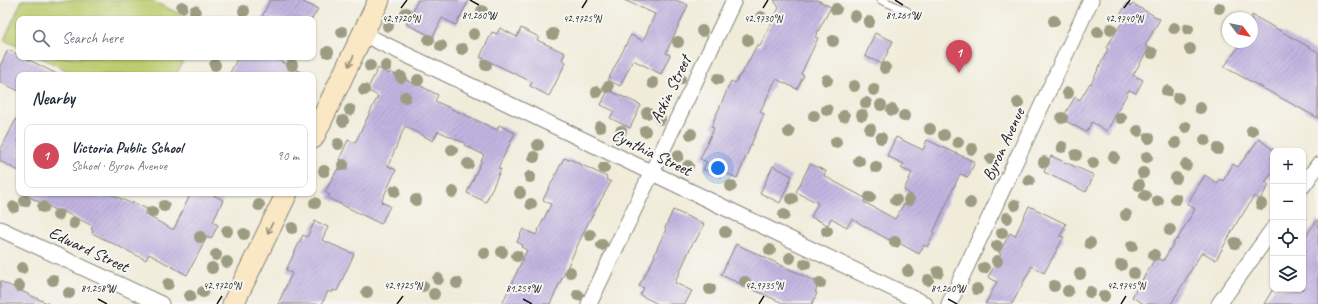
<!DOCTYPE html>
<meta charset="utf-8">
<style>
body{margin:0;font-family:Caveat,sans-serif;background:#f2f2f3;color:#1f2937}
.controls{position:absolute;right:12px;bottom:12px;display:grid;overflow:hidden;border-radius:8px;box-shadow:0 1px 3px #0004}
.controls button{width:36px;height:36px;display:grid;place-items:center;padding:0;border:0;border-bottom:1px solid #e0e1e3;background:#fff;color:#1f2937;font:20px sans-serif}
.compass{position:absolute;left:1222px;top:12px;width:36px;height:36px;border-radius:50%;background:#fff;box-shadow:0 1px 3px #0004;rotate:122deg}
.you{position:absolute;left:718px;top:168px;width:14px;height:14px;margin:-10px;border:3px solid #fff;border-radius:50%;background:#1a73e8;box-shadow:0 0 0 6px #1a73e833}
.badge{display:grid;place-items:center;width:26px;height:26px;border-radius:50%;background:#d1495b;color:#fff;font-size:13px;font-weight:700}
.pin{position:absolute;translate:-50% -33px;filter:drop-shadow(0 1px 2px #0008)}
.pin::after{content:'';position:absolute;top:21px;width:14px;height:12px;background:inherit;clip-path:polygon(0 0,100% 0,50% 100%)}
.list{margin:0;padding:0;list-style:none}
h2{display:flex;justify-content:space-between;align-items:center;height:52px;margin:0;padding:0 16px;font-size:17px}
h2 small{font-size:13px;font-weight:400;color:#747a83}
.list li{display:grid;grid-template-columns:26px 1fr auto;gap:12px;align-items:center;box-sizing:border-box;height:64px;margin:0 8px 8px;padding:0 8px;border:1px solid #e0e1e3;border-radius:8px}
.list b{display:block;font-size:15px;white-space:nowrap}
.list p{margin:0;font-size:13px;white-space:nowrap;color:#747a83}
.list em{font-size:13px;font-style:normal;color:#747a83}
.icon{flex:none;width:22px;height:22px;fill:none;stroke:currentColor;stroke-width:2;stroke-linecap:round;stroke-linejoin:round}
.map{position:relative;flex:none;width:1318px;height:304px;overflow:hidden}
.search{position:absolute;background:#fff;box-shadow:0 1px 3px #0004;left:16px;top:16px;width:300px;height:44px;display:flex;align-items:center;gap:10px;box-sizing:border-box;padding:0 14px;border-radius:8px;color:#747a83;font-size:15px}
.panel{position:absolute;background:#fff;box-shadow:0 1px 3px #0004;left:16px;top:72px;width:300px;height:124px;border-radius:8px}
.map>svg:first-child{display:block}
</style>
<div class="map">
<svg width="1318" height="304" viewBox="0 0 1318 304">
<defs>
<pattern id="building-hatch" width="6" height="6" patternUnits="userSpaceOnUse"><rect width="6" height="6" fill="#c1b4e0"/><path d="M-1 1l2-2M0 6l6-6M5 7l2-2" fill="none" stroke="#a59ac0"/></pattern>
</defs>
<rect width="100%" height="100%" fill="#f6f6f2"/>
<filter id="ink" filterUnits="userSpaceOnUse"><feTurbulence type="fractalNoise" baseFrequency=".025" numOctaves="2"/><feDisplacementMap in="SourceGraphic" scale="8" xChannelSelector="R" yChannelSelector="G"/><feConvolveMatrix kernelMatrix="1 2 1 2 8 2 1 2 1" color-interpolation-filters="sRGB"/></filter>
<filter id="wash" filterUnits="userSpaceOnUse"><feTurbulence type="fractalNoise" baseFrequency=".012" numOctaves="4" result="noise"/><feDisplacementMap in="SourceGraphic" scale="16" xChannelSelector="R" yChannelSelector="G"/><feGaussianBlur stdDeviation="0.9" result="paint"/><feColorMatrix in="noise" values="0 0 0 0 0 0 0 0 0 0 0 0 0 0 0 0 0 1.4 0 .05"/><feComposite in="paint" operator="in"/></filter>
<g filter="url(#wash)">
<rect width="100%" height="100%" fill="#f1ecda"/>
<!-- grass -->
<path fill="#bccc6e" stroke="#6c7445" d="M22,0h128l41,19h-172v28l-15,-7z
M39,57h146l-9,18h-99z"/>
<g id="blocks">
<!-- building -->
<path fill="url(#building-hatch)" d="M270,0h29l19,9 -6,10h-51z
M418,0h51l-13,25 -14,-7 -9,19 -27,-13z
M624,0h52l12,5 -22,48 4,2 -9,19 -28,-14 -13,26 -12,-6 23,-45 12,6 12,-27z
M774,0h43l14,7 -16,30 3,1 -17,36 3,1 -7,14 -21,-10 -16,33 4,2 -27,64 -14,-6 -2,5 -18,-8 4,-7 -7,-3 14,-31 -3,-1 20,-46 4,2 10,-15 12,-23 3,1 19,-38z
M1127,3l4,3 2,-2 27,15 -15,27 4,2 -16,27 10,5 -7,13 -7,-3 -22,41 -15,-9 -6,10 -24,-13 13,-22 5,3 10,-17 1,1 17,-35 -2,-1 17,-27 -5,-2z
M1252,15l66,37v66l-94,-51 18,-25h10z
M500,28l17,9 4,-9 18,9 -2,3 28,13 -3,7 4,2 -17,34 -19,-10 2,-4 -52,-25 12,-25 5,2z
M875,33l18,8 -11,23 -17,-8z
M8,50l11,5v2h4l36,18h-40v16l-19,-9v-16z
M238,57h34l35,18h-78z
M378,68l11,6 1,-2 28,14 1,-1 19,10 -3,6 41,19 21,10 2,-5 16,8 -17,35 3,1 -15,33 -19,-9 17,-38 -20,-10 1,-2 -27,-12 -5,10 -28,-15 -17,40 8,4 -15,32 9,4 -9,18 -53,-26 2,-3 -5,-3 17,-31 -3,-1 9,-20 7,3 23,-47 -11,-6z
M608,90l33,15 -11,23 -20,-10 4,-7 -13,-6z
M19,113v58l-19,-10v-10z
M896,137l27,13 4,-10 48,22 -7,15 -8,-3 -27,59h1l-7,14 -3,-2 -5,9 -29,-16 -1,2 -37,-21 -5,8 -16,-9 -3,7 -17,-8 7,-14 -22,-11 14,-28 16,7 -2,5 41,22 -1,4 31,17 15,-25 -6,-4 8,-17 -11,-5 3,-4 -17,-8z
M1259,139l14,11v22l-8,10 4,3 -9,14 -6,-3 -13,21h-1l-24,43 -14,-8 -31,52h-27l-12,-7 24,-40 7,4 13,-22 1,1 18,-31 -8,-5 18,-29 12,8 3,-4 3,2 10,-17 5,3z
M1051,156l43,19 -8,17 -42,-20z
M564,158l6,2v-1l37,18 -1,2 5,3 -23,41 -38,81h-48l25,-54 -6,-3 2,-2 -6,-3 6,-13 13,6 15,-31 -8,-4z
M773,166l19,10 -12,27 -20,-10z
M22,193h87l23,11 1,-2 14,7 -3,5 28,15h2l17,-36h18l14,7 -10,22 5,3 -7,14 -4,-2 -20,38 -38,-21 -3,6 -54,-27 1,-3 -2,-1 2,-3 -33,-16 -1,2z
M1029,206l37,18 -6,12 4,1 -20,36 -12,-7 -20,38h-27l12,-22 -9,-5 13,-23 -2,-1 11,-20 5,3z
M673,210l31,14 -9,18h-2l-18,41 17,8 -7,13h-27l-18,-9 4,-7 -5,-2 16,-30 -1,-1 12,-26 -1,-1z
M1318,219v85h-54l9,-15h30v-49z
M315,221l13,6 -6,13 32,14 -17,37 -4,-1 -1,3 -4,-2 -6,13h-44l14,-31 -6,-3 17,-35 4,2z
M736,244l83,39 -4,9 2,1 -5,11h-27l-64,-29z
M0,281l49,23h-49z"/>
</g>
</g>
<g filter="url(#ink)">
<use href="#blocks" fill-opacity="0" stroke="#86847b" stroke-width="1"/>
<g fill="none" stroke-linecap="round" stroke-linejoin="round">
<defs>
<path id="lane" d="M881,0l26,11"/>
<path id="street" d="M363,34l562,270
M1303,186l15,-21
M0,229l161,75
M589,304l145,-304
M949,304l142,-304
M1219,304l54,-75"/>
<path id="secondary" d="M313,138l66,-138
M233,304l54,-111"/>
</defs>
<!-- lane casing -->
<use href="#lane" stroke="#86847b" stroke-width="9"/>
<!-- street casing -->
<use href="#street" stroke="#86847b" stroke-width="17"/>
<!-- secondary casing -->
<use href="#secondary" stroke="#86847b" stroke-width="23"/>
<!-- lane -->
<use href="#lane" stroke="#fff" stroke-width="7"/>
<!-- street -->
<use href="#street" stroke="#fff" stroke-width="15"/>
<!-- secondary -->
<use href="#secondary" stroke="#fae7c3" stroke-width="21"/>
</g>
<!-- trees -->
<g fill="#9b9c81">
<circle cx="182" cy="7" r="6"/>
<circle cx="1219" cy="8" r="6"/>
<circle cx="836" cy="9" r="6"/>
<circle cx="195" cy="11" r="6"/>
<circle cx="244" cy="11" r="6"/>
<circle cx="482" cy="11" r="6"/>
<circle cx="406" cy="13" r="6"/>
<circle cx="855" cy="16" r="6"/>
<circle cx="761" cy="17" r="6"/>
<circle cx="1054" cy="21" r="6"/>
<circle cx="869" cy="22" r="6"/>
<circle cx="388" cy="26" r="6"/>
<circle cx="1174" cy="28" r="6"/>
<circle cx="1111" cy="29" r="6"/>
<circle cx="1188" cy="29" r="6"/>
<circle cx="702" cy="31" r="6"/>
<circle cx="342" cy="32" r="6"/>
<circle cx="1098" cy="32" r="6"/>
<circle cx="474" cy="34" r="6"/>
<circle cx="553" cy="34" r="6"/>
<circle cx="429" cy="40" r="6"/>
<circle cx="748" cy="40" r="6"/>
<circle cx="833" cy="41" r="6"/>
<circle cx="678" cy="42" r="6"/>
<circle cx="441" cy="46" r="6"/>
<circle cx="462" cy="49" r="6"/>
<circle cx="1190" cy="49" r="6"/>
<circle cx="328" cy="52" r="6"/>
<circle cx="1152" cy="53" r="6"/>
<circle cx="215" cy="65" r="6"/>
<circle cx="292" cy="65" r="6"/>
<circle cx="486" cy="65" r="6"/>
<circle cx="370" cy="66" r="6"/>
<circle cx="386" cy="66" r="6"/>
<circle cx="885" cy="68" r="6"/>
<circle cx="401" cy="77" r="6"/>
<circle cx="680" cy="79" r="6"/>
<circle cx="718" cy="79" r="6"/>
<circle cx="418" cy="80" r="6"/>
<circle cx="827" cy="80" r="6"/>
<circle cx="653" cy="83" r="6"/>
<circle cx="854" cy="86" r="6"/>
<circle cx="608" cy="87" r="6"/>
<circle cx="364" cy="90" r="6"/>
<circle cx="874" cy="90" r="6"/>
<circle cx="1167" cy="91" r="6"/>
<circle cx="597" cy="92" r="6"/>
<circle cx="1068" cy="93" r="6"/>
<circle cx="405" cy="97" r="6"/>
<circle cx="1178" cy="98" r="6"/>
<circle cx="866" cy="103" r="6"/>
<circle cx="1018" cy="103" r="6"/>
<circle cx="881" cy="105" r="6"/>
<circle cx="1200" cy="108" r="6"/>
<circle cx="350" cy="110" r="6"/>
<circle cx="827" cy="110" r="6"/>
<circle cx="892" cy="110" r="6"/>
<circle cx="647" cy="113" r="6"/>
<circle cx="862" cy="115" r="6"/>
<circle cx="814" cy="116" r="6"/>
<circle cx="844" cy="116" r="6"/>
<circle cx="904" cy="116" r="6"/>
<circle cx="1062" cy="118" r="6"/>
<circle cx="1121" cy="118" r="6"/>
<circle cx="660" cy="119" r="6"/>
<circle cx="343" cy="121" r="6"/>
<circle cx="600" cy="127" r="6"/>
<circle cx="1186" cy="127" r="6"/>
<circle cx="870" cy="129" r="6"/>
<circle cx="930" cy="129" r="6"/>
<circle cx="621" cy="131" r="6"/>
<circle cx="645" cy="131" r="6"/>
<circle cx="1138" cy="131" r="6"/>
<circle cx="1252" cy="131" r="6"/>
<circle cx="789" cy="132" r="6"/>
<circle cx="691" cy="134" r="6"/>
<circle cx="944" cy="135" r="6"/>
<circle cx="881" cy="138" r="6"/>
<circle cx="1149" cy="138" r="6"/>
<circle cx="1205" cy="140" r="6"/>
<circle cx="836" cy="142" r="6"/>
<circle cx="958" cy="142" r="6"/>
<circle cx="1176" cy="143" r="6"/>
<circle cx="338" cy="144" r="6"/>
<circle cx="538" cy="145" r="6"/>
<circle cx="1062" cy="147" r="6"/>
<circle cx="972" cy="149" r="6"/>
<circle cx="1218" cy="149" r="6"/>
<circle cx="452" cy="150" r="6"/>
<circle cx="1076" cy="155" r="6"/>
<circle cx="678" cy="156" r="6"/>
<circle cx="534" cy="157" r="6"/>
<circle cx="1114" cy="157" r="6"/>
<circle cx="1147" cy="157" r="6"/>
<circle cx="991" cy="159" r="6"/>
<circle cx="859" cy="161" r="6"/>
<circle cx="1044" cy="162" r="6"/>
<circle cx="1093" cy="163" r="6"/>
<circle cx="468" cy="164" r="6"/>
<circle cx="343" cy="165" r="6"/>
<circle cx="1186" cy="165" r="6"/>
<circle cx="688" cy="166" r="6"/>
<circle cx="876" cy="167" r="6"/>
<circle cx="604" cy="168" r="6"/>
<circle cx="324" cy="171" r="6"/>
<circle cx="1143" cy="173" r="6"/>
<circle cx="530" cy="177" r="6"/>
<circle cx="1176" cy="178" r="6"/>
<circle cx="1029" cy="180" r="6"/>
<circle cx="1139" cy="185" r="6"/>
<circle cx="731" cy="186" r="6"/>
<circle cx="395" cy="191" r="6"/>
<circle cx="453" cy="192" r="6"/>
<circle cx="520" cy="193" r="6"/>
<circle cx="1145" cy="196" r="6"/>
<circle cx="870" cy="197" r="6"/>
<circle cx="792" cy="199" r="6"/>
<circle cx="1176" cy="199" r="6"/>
<circle cx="416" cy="200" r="6"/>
<circle cx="896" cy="200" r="6"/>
<circle cx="909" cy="200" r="6"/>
<circle cx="25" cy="201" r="6"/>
<circle cx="1158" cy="201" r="6"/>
<circle cx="315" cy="203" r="6"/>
<circle cx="970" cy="203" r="6"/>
<circle cx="531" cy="204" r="6"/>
<circle cx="1261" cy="204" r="6"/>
<circle cx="259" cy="205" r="6"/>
<circle cx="1015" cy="205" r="6"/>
<circle cx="164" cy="206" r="6"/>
<circle cx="14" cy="207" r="6"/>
<circle cx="43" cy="207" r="6"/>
<circle cx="152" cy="212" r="6"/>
<circle cx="58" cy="215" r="6"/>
<circle cx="784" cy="215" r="6"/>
<circle cx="1126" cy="215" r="6"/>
<circle cx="1007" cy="218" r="6"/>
<circle cx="74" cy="223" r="6"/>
<circle cx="292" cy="228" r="6"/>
<circle cx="1170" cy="230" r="6"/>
<circle cx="227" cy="231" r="6"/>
<circle cx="827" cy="231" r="6"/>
<circle cx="725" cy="232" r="6"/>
<circle cx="1002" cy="233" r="6"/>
<circle cx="244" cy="234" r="6"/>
<circle cx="590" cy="235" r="6"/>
<circle cx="200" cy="237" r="6"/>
<circle cx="895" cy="242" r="6"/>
<circle cx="1090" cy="243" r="6"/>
<circle cx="1235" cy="243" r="6"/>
<circle cx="602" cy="245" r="6"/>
<circle cx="997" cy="246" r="6"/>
<circle cx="1132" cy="246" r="6"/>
<circle cx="770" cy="250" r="6"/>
<circle cx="502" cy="252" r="6"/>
<circle cx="484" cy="253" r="6"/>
<circle cx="216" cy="255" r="6"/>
<circle cx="1154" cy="255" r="6"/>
<circle cx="517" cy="256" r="6"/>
<circle cx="790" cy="258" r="6"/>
<circle cx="997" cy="261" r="6"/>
<circle cx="227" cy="262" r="6"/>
<circle cx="805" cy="264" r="6"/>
<circle cx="1121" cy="265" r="6"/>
<circle cx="22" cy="268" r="6"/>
<circle cx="212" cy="268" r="6"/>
<circle cx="984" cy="268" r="6"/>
<circle cx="908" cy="271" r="6"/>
<circle cx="570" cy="272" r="6"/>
<circle cx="938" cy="272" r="6"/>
<circle cx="1134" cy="273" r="6"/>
<circle cx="1080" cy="274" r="6"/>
<circle cx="438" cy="279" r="6"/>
<circle cx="53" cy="280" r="6"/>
<circle cx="928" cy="280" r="6"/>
<circle cx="745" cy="282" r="6"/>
<circle cx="457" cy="283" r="6"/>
<circle cx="820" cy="283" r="6"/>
<circle cx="168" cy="284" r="6"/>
<circle cx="19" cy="286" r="6"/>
<circle cx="423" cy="286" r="6"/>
<circle cx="1054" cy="286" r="6"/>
<circle cx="710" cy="289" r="6"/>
<circle cx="977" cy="289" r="6"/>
<circle cx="1068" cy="291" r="6"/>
<circle cx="203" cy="292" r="6"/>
<circle cx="367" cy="292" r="6"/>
<circle cx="1090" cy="292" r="6"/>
<circle cx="69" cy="293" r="6"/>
<circle cx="434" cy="294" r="6"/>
<circle cx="578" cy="295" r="6"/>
<circle cx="190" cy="296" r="6"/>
<circle cx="1104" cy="296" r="6"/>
</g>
<!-- one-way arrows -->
<defs><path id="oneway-shaft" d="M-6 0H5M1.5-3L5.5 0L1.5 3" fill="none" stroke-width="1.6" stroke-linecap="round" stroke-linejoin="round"/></defs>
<g stroke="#968c78">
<use href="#oneway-shaft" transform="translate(351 61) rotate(116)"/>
<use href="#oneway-shaft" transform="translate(270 228) rotate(116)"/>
</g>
</g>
<!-- ticks -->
<path fill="none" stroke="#1c1c1c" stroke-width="1.5" d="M470,0l9,5M895,0l8,5M401,8l6,-8M582,8l5,-8M763,8l5,-8M1124,8l6,-8M98,299l9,5M523,299l9,5M948,299l9,5M217,304l5,-8M397,304l6,-8M759,304l5,-8M1121,304l5,-8"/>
<g text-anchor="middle" stroke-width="4" stroke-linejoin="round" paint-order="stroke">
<!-- street labels -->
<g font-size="17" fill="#1c1c1c" stroke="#f6f6f2">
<text transform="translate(670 89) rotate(-64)" y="6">Askin Street</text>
<text transform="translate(1003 144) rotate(-65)" y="6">Byron Avenue</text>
<text transform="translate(652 152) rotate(26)" y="6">Cynthia Street</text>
<text transform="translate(89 249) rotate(25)" y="6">Edward Street</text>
</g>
</g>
<g font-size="10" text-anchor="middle" fill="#1c1c1c" stroke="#f6f6f2" stroke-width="4" stroke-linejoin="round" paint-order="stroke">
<text x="479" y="19">81.260°W</text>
<text x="903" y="19">81.261°W</text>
<text x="401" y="22">42.9720°N</text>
<text x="582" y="22">42.9725°N</text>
<text x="763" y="22">42.9730°N</text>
<text x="1124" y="22">42.9740°N</text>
<text x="222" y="289">42.9720°N</text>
<text x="403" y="289">42.9725°N</text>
<text x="764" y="289">42.9735°N</text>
<text x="1126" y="289">42.9745°N</text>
<text x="98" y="292">81.258°W</text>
<text x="523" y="292">81.259°W</text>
<text x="948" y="292">81.260°W</text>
</g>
</svg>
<div class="controls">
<button>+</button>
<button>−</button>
<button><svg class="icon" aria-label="locate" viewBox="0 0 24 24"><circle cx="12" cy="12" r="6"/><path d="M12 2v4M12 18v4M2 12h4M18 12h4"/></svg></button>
<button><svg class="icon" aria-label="layers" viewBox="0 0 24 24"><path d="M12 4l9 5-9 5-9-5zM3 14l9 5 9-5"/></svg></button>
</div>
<svg class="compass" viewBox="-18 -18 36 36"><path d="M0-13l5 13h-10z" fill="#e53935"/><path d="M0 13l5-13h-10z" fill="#747a83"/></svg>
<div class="you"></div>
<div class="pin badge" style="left:959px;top:73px">1</div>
<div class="search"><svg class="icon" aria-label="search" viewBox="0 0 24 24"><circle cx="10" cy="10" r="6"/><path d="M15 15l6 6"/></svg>Search here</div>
<section class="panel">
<h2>Nearby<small></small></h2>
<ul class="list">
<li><span class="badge">1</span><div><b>Victoria Public School</b><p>School · Byron Avenue</p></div><em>90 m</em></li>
</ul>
</section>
</div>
